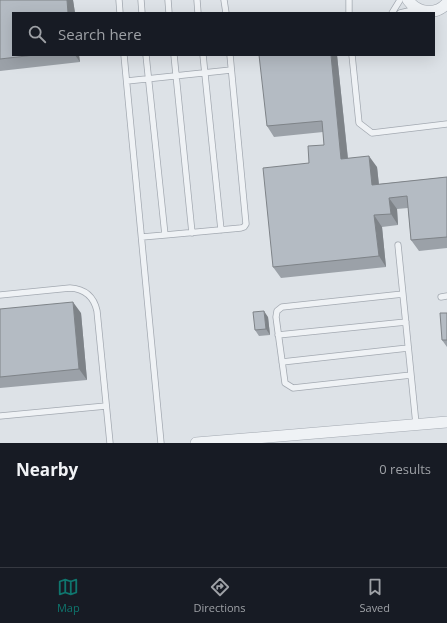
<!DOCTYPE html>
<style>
body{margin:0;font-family:"Open Sans",sans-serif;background:#20242c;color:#f1f3f6}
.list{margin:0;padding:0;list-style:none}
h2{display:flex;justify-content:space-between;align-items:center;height:52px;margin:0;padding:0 16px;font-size:17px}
h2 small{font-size:13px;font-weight:400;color:#9ea1a6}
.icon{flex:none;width:22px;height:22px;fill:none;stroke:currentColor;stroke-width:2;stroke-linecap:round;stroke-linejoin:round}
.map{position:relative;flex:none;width:447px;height:443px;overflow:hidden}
.search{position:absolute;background:#171b24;box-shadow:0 4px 16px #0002;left:12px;right:12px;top:12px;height:44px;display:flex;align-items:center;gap:10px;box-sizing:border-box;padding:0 14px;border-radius:0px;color:#9ea1a6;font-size:15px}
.sheet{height:124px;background:#171b24}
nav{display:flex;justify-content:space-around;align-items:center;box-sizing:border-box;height:56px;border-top:1px solid #363941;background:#171b24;font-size:11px;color:#9ea1a6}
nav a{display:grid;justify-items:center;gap:2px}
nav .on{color:#0f766e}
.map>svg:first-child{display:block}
</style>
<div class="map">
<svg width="447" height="443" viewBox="0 0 447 443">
<rect width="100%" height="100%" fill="#dde2e7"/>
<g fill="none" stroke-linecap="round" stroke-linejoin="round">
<defs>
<path id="lane" d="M119,0l1,13
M141,0l1,13
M168,0l1,13
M197,0l1,13
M224,0l2,13
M349,0v13
M392,13l8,-13
M400,13l17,-4
M124,55l37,388
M146,55l19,180 76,-7 3,-1 2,-3 -16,-169
M174,55l18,178
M203,55l18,175
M352,55l7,68 13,10 75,-9
M127,81l104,-11
M142,237l23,-2
M398,245l18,179
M403,294l-121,13 -5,4 -1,6 9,66 8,5 118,-13
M0,295l70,-7c15,1 24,9 27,23l13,132
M441,297l6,-1
M278,335l128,-13
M282,362l126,-14
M0,416l106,-10"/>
<path id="street" d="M408,0c9,13 28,16 39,3
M196,443l251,-21"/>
</defs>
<!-- lane casing -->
<use href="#lane" stroke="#a3a9b1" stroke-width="7"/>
<!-- street casing -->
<use href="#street" stroke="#a3a9b1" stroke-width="12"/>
<!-- lane -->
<use href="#lane" stroke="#eff2f5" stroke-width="5.5"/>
<!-- street -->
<use href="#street" stroke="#eff2f5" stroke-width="11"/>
</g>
<!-- wall -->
<path fill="#9ba1a8" d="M0,0h73l2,13h-62v42h66l1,7 -80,9z
M337,55l11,103 29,9 2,17 68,-7v71l-28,3 -8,-11 -3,-32 -11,1 1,16 -16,2 4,40 -105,11 -8,-11 36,-104 15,-18 -1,-13 -49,5 -7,-11z
M0,309l81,4 6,67 -87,8z
M447,313v34l-5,-7z
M268,317l2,18 -11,1 -4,-6z"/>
<!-- shaded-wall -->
<path fill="#7e8388" d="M67,0h6l2,13h-7z
M75,55h4l1,7z
M331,55h6l12,115 -8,-11z
M369,156l8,11 3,29 -8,-11z
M389,198l8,11 1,16 -7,-11z
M374,215l8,12 4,40 -7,-11z
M73,302l8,11 6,67 -8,-11z
M264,311l4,6 2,18 -4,-6z"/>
<!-- building -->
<path fill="#b4bbc3" stroke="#7e8388" d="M0,0h67l1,13h-55v42h22l-35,4z
M259,55h72l10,104 28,-3 3,29 75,-8v60l-36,3 -4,-44 -18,2 2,16 -17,1 5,41 -106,11 -10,-99 46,-5 -1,-17 16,-1 -2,-24 -55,5z
M73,302l6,67 -79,8v-68z
M264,311l2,18 -11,1 -2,-18z
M440,313h7v27h-5z"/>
</svg>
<div class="search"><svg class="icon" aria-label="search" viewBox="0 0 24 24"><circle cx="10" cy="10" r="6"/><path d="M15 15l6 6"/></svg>Search here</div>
</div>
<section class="sheet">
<h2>Nearby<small>0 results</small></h2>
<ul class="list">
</ul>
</section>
<nav>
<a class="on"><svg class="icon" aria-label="map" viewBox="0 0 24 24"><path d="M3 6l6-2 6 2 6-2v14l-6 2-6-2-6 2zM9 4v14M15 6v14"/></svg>Map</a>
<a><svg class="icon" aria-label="directions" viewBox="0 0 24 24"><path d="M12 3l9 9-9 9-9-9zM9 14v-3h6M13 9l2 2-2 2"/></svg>Directions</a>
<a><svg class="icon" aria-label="saved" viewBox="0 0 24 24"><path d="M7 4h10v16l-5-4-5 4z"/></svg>Saved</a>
</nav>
